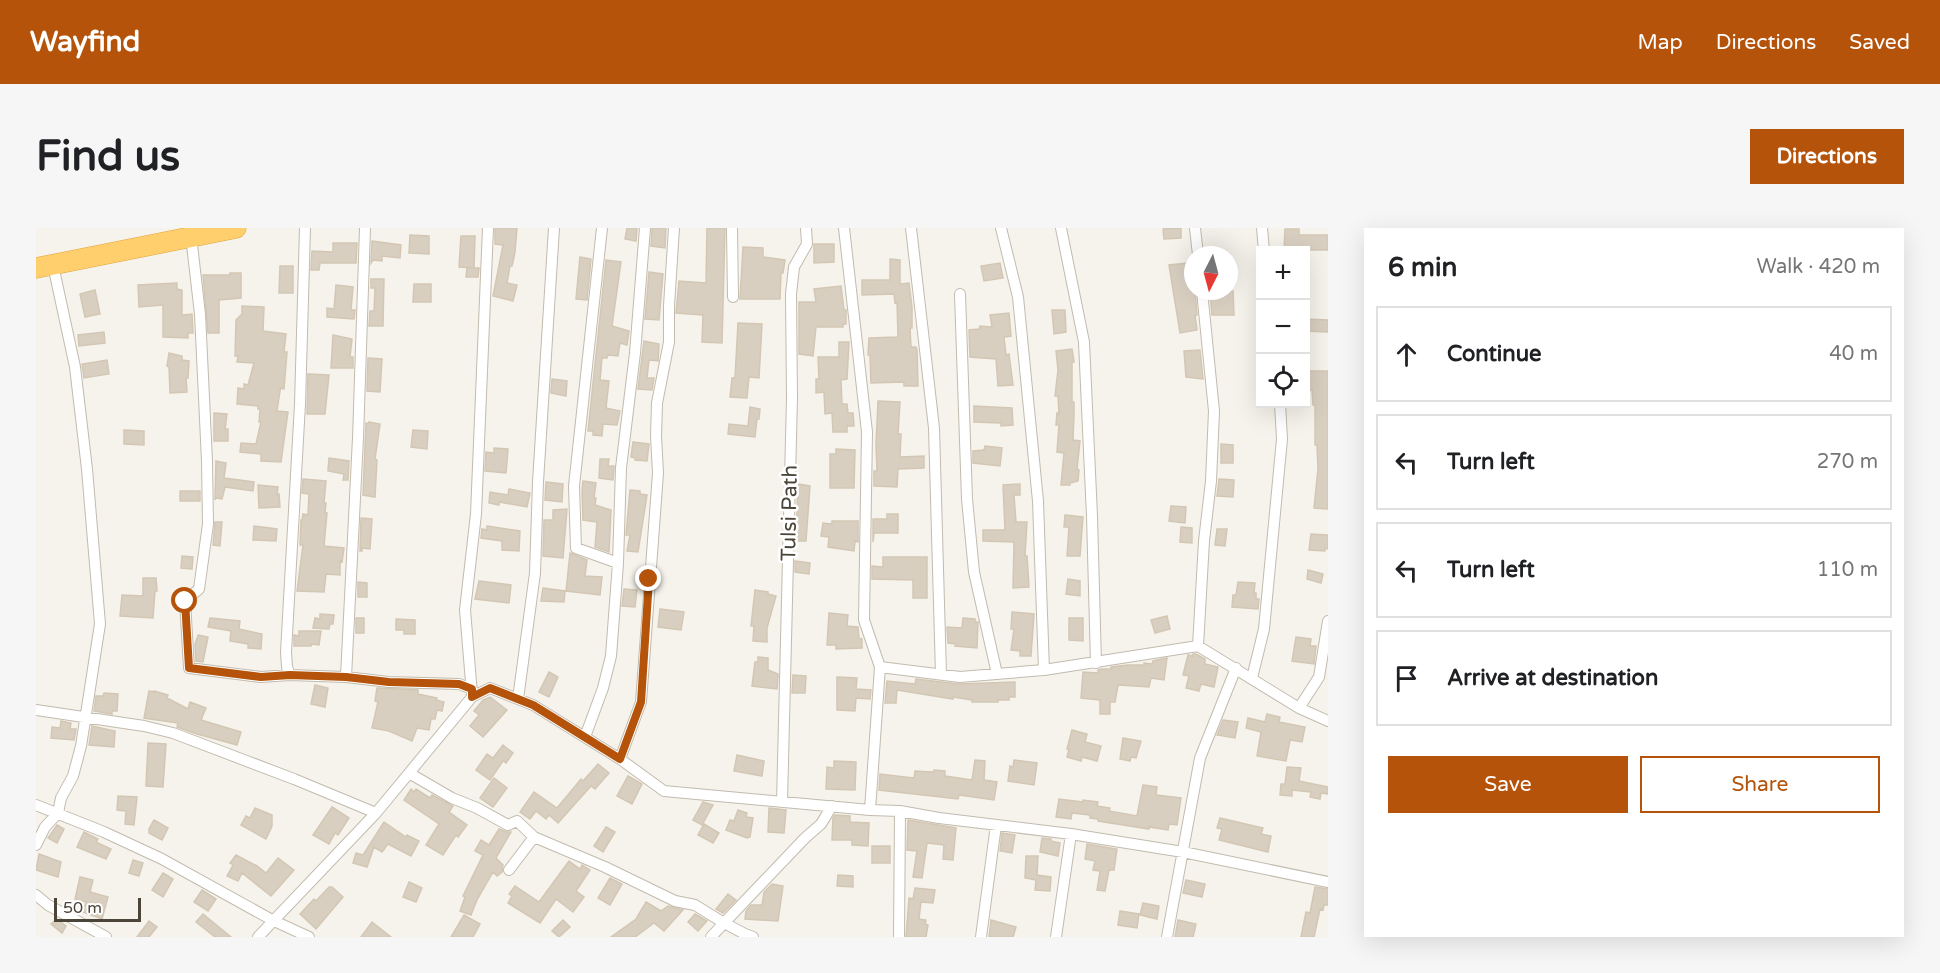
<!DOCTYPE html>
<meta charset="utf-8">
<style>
body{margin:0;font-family:"Varela Round",sans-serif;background:#f6f6f6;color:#202124}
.controls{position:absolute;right:18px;top:18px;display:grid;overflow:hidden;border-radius:0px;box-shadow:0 6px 24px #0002}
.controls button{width:54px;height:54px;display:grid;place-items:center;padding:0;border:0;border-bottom:2px solid #e0e0e0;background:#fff;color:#202124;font:30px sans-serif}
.compass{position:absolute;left:1148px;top:18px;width:54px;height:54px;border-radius:50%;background:#fff;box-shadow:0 6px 24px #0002;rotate:186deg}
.scale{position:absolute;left:18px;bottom:15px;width:87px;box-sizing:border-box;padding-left:6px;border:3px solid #4b4439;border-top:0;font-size:16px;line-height:21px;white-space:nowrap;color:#4b4439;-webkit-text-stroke:4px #fff;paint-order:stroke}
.stop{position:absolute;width:18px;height:18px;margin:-14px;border:4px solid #b45309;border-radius:50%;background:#fff}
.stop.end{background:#b45309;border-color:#fff;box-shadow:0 2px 6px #0008}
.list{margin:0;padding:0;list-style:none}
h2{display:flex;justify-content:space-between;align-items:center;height:78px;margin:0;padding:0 24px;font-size:26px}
h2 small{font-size:20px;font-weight:400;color:#757577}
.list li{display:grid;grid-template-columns:39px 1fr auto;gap:18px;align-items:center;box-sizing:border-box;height:96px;margin:0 12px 12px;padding:0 12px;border:2px solid #e0e0e0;border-radius:0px}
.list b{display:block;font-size:22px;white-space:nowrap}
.list em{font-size:20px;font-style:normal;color:#757577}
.actions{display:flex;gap:12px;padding:18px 24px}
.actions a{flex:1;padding:14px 0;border:2px solid #b45309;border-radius:0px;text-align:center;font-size:21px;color:#b45309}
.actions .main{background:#b45309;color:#fff}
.icon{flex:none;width:33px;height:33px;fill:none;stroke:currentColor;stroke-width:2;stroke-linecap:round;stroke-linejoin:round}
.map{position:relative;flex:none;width:1292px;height:709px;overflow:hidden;border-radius:0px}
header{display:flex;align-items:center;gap:36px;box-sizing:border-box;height:84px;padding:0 30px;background:#b45309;color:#fff}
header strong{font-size:28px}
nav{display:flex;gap:33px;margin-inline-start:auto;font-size:21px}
.intro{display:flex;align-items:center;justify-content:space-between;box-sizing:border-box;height:144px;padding:0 36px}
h1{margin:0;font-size:42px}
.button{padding:15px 27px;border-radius:0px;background:#b45309;color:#fff;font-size:21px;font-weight:700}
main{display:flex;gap:36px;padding:0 36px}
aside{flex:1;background:#fff;border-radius:0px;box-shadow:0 6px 24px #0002}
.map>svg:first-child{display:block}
</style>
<header>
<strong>Wayfind</strong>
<nav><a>Map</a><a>Directions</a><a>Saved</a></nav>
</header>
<div class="intro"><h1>Find us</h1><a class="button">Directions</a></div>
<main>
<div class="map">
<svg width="1292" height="709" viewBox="0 0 1292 709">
<rect width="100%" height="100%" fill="#f6f3ec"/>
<!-- building -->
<path fill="#d8cfc1" stroke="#d3c7b4" stroke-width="1.5" d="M459,0h22l-2,24 -3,14h-2l-3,17 10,2 -4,16 -20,-5 10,-51 -8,-1z
M591,0h10l-1,13 -11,-2z
M616,0h14l-1,20 -14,-2z
M671,0h18l-3,115 -20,-1 1,-27 -27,-2 3,-32 27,2z
M1145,0v10l-17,1 -1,-10z
M1249,1h14v6h29v15h-44z
M374,7l19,1v18l-20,-1z
M425,8h14l-1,32 -15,-1z
M336,13l29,4 -1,13 -18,-2v5l-9,-1 -2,3z
M297,15h24l-1,20h-36l-1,7h-8l1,-19 21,1z
M778,16h20v18l-20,1z
M707,19l20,1v9l22,3 -2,13h-2l-1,26h-40z
M544,29l11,2 -4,41 -11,-1z
M854,31l10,1v24l9,-1 3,24v21h-2l1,19h5l1,3 1,36h-14v-4l-33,1 -1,-28h-2l1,-17 29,-1 -1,-35 -2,1 -1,-9 -32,1v-15h28z
M570,32l15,2 -9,64 17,5 -2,14 -7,-2 -2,13 -10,-1 -1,3h-5l-2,22 9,1 -3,27 14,3 -3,14 -14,-1 -1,12 -9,-1v-4h-5z
M964,35l3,15 -19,3 -3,-15z
M1152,35l4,28h3l2,24h-2l2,15 -17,3 -11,-68z
M244,38h13v27h-14z
M431,40h12l-1,9h-12z
M613,44l14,2 -4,46 -14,-1z
M194,45h11v25l-22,2v33h-11l-5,-58h27z
M335,51h13l-1,47h-14l1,-15h4l1,-23h-4z
M141,55v6l5,1v25l10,-1 1,19h-5v5l-25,-1v-32l-24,2 -1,-22z
M378,56h17v18h-18z
M300,57l17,2 -2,23h4l-1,9 -27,-2v-9l7,1z
M805,58l3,24h2v14h-3v3h-27l-3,29 -14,-2v-52h17l-2,-13z
M59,62l5,24 -15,3 -5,-23z
M1174,63h23l1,24h-22z
M206,78l22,1 -1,24 23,3 -2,18h3l-3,37 -3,-1 -1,3 -3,20 11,1 -7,50 -20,-1v-7l-21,-2 1,-9 15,1 5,-22h-2l1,-13h-2v-3l-21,-2 1,-16 6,1v-5l4,1 6,-22 -17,-1 1,-6h-3l1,-36 6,-6z
M1016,82h13l1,22 -12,2z
M973,85l2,23 -7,1 2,18 3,-1 4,31 -15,1 -2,-27 -26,-2 -1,-27 10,-1 1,-3 12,1 -2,-12z
M1269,91l23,1v12l-23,-1z
M702,95l24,1 -3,54 -10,-1 -2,21 -17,-1 2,-19h3z
M68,104l1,11 -26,3 -1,-11z
M297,107l19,4 -2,18h3v11h-22z
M608,113l15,3 -1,17 -9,-1 -2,18h7l-2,12 -14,-1z
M803,114h10l-2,37 -6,1 1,24h5l1,9h5l1,13h-7v6h-14l-1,-19 -7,1 -1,-22 -8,1v-14h3l-1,-22h21z
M1036,121l2,13h-2v40h2v13l-1,25 7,1 -3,28 2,1 -1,11 -8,2v2h-9l3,-32 -7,-1 2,-27h-3l1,-12 2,1 -1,-18h-3l3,-26 -2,-19z
M1164,122l3,29 -17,-2 -2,-26z
M133,125l13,3v4l7,1 -1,17h-2l1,14 -17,1 -1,-26 -2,-1z
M332,130l14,1 -2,33 -13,-1z
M71,132l2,14 -25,4 -2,-14z
M1269,143h23v138l-14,-1 4,-39 -1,-24h-2v-40h-2l-1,-15h-7z
M272,146l21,1 -4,39h-18z
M516,151l15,2 -1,15 -15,-3z
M842,173l22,1 -2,32h3l-1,23 24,-1v12l-26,1 -1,18 -23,-1v-15h3l-1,-27z
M938,178l38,2 1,17 -12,1v-3l-27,-1z
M714,179l10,2 -1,10h-2l-2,18 -27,-3 1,-10 19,2z
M178,185l13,1 -2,15h3v12h-14z
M333,194l11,2 -5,35 2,1 -2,37 -12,-2 3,-72 3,1z
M88,202l20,1v14l-20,-1z
M377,202l15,1 -1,18 -16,-2z
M597,214l16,2 -2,17 -12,-1v-2l-4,-1z
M1185,216l12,1v18h-12z
M949,218l17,2 -2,18 -27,-3v-12l11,-1z
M458,220l14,1 -2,24 -21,-2 1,-19 8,1z
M800,221l19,1 -1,38h-24v-34h6z
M293,230l20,3 -1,19h-5l1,-6 -16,-3z
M564,231h9l-1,7h6l-1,14 -14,-2z
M180,233l10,2 -2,15 30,4 -1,9 -28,-4 -3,12 -6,-1 -1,2z
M267,251l23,2 -2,22h2l-1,10h2l-3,33 20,2 -2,14 -2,-1v14l-14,-1 -2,18 -27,-1 6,-46h-3l1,-25h1l1,-6 5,1 1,-21 -7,-1z
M1183,251l15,1 -1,17 -16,-1z
M547,253l13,2 -2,15h2l-1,7 16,5 -2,42 -14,-5 2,-25 -14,-2 -1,-29z
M510,254l17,2 -1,18 -17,-2z
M762,256l12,2 -4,55h-10z
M984,256v11h-6l2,27h11l-2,34h2l2,31 -16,1 1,-46 -31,-1v-11h22l-2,-45z
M222,257l20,2 -1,8 2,-1 1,13 -21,1z
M473,261l21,4 -3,14 -28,-5v3l-10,-2 1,-11 18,3z
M594,262l10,1v3l7,1 -9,57 -11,-1 3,-16h-4z
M144,263h20v10h-20z
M1135,278l15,1 -1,16 -16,-2z
M531,281l-4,49 -20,-2 1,-36h9v-10z
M851,286h11v19h-24l-1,9v-23h14z
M1029,287l18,2 -3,39h-13l2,-29h-5z
M325,290l11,1 -2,30 -8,-1v3h-2z
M796,293h26v21l-3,-1 -1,10 -26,-4 1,-10 -8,-1 2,-13 9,1z
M179,294h7l-2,24 -7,-1z
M218,298l23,3 -1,12 -23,-1z
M451,298l33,5 -1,20 -17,-1v-9l-21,-3 1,-9 5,1z
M1145,299l11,1v15l-12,-1z
M1181,301h10l-2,17 -10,-1z
M1275,306l17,1v14l-3,-1v3l-16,-1z
M534,325l17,7 -2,16 17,1 -2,18 -34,-4z
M146,328l11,1 -1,12 -11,-1z
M847,329h44v41h-14v-18l-41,-1v-13l11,1z
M759,333l15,2 -1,11 -14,-2z
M1272,342l15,4 -2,9 -14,-4z
M107,350h13l1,13h-2l-2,27 -33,-2 2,-21 21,1z
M1032,351l12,2v15l-14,-2z
M443,353l32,4 -2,18 -34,-4z
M322,354l9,1v14h-9z
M1202,354l17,1 -1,10h2v6h3l-1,10 -26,-2 1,-12h3z
M507,360l22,3 -1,11 -23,-1z
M588,361l13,1 -2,17 -13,-1z
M719,362l13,2v2l8,2 -9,32v14l-14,-1 1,-15h-3z
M624,381l24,3 -3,18 -23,-3z
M976,384l22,2 -3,42h-11v-5l-9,-1 3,-21h-3z
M793,385l19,2 -1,11 11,1 1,11 3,1v9l-26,1v-4h-9z
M284,386l14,1 -1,9h-3l-1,5 -16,-1 2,-10 5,1z
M1131,388l3,13 -15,4 -4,-13z
M174,390l30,3 -1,8 23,5 -1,15 -13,-1v-4l-18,-3 1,-10 -23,-4z
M320,390h8v15h-8z
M927,390l12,1v3h3l-1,26 -22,-2 1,-2 -8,-1 -1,-16 15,1z
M1033,390h14v23l-14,-1z
M360,391l19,1v14h-11v-4h-8z
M263,403h22l-2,14 -8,-1v2h-17v-11l5,1z
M162,407l10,2 -5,25 -7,-1 -1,-17z
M1260,409l15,2 -1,7h6l-2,18 -22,-3z
M1157,426h3l9,5v5l13,3 -4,20 -13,-3 -2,7 -13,-3 3,-12 -6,-1 5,-20 5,1z
M722,429l10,1v12l10,4 -1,15 -25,-3 3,-24h3z
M1131,430l-3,22 -13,-2 -2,9 -31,-2 -3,17h-5v12h-10v-14l-19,-2 2,-26 15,1v-3l3,-1h10v-2l17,-2h16v-2l8,1 1,-3z
M513,444l9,5 -9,20 -10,-5z
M757,447l13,1 -1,17h-13z
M801,449l20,1 -1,11 15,1 -1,9 -14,-1 -1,13 -18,-1z
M880,451l43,5 56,-2v15h-6v3h-11v2h-26v-2l-19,-3v2l-56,-9 -1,13h-11l2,-22 28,3z
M279,457l13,3 -3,19 -14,-3z
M341,460l41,2v4l19,4 -1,2 8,2 -2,9 -5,-1 -2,9h-4l-2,11 -12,-2 -5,13 -23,-10 -17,-3 6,-26 -3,-1z
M113,463l5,1v-1l14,4 -1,3 21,11 2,-7 16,6 -5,12 40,12 -4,13 -40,-11 -20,-7 1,-4 -34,-5z
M68,465l14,1 -1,17h-5v3l-18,-3 2,-15h7z
M454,469l17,13 -24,27 -13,-11 9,-11 -5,-4 9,-11z
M1231,486l13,3 -1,5 26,5 -3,15 -12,-2 -4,21 -29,-5 4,-24 -15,-4 2,-10 17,4z
M1187,492l15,2 -3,16 -18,-3z
M25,493l10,2 -1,6h6l-2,11 -23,-2 1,-11 8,1z
M56,498l23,5 -1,16 -25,-2z
M1036,502l15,4 -2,8 16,4 -4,15 -15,-4 -1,4 -14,-4 2,-8h-2z
M1087,510l18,3 -5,17 -5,-1 -1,4 -10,-2z
M112,515l18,1 -3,43 -17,-1z
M467,517l10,8 -7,10 -3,-2 -13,19 -14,-10 11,-16 6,4z
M701,527l27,6 -2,15 -28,-5z
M939,532l10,1 -1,19 13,2 -3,18 -35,-5 -1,4 -79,-9 1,-16 34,4 1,-7 18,1 1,-2 11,1v5l27,4z
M978,532l23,3 -3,22 -26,-4 2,-15 3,1z
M798,533l22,1 -1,28 -29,-1 1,-22 7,1z
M562,536l11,9 -14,16 -4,-3 -33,37 -9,-8 -3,4 -10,-8 -6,8 -10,-7 14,-20 23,16 24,-29 2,2z
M1251,539l14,1 -2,13 29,6v7l-7,-1 -1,6 -10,-2 1,-5 -19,-2v6l-12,-1 1,-11h4z
M592,548l14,8 -10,20 -15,-8z
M458,550l13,10 -14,19 -13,-9z
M1107,557l14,2 -1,8 25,3 -4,27 -8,-1 -1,6 -19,-3v2l-51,-8v-2l-8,-1v-3l-18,-2 -1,6 -15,-2 3,-18 24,3v-2l15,2 -1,4 13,2 -1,3 28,5z
M375,561l3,3 2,-3 14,9 2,-3 21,11 -4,6 18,13 -9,12 -2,-2 -13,20 -17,-10 13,-21 -35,-24z
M82,568l19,1 -3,28 -9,-1 1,-13 -9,-1z
M667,574l10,3 -11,20 -9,-5z
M296,579l17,11 -11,17 -3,-2 -6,11 -16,-9z
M219,580l17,7v11l-6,13 -25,-14 5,-9 4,2z
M733,580l17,2 -2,23 -16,-1z
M702,582l9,3 -1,4 7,1 -3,19 -3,1 -21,-8 4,-10 4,1z
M799,587l15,1v6l19,1 -1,23 -16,-1v-5h-20l1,-22z
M1184,590l43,10 -2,6 10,2 -3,16 -49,-12 3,-11 -5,-1z
M118,592l14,8 -6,12 -13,-7v-4z
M872,592l48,8 -3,32 -10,-1 1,-14 -17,-2 -5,35 -9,-1 4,-26 -10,-1z
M348,594l22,15 1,-2 12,6 -8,15 -23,-12 -6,8 -8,-5 -7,20 -14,-4 3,-10 7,2z
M668,596l15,9 -6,10 -15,-8z
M21,597l7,4 -7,14 -9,-5z
M570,599l9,5 -12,20 -9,-6z
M463,601l8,3h4l-15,26 7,7 -1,7 -5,4 -4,-4 -16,28 -6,15 -11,-4 5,-14 -2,-1 20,-41 -8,-4 6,-11 8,5z
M48,604l14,7 -2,3 15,7 -5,10 -29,-12z
M966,605l13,2 -3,18 -12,-2z
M1006,610l9,1v2l9,2 -2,13 -18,-4z
M1051,616l30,5 -3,21h-5l-4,21 -8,-1 3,-19 -7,-1 2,-9 -10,-2z
M836,618h18v17h-18z
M3,626l22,8 -3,15 -22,-7z
M200,627l21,11 9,7 12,-15 16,12 -23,26 -29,-23 -4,8 -11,-5 6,-11 -3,-2z
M990,628h12l-1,19 14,2 -1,14 -15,-1 1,-10 -11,-2z
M97,632l10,3 -4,13 -10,-3z
M533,633l11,8 2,-4 8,5 -14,21 8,6 -11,15 -17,-13 -16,24 -32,-20 4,-7 -3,-2 6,-8 24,16z
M127,645l10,6 -10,18 -11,-7z
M802,647l15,1v11l-16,-1z
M44,649l13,3 -3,12 18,5 -6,22 -19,-7 3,-10 -11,-3z
M574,650l12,6 -12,21 -12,-7z
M1150,652l19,4 -3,13 -19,-4z
M373,654l13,6 -6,14 -13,-5z
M736,656l11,2 -5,35 -33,-2 1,-8 5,-6h11l2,-13z
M293,659h3l11,10 -27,32 -16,-15 14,-15 2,2z
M1279,659l13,2v16h-4l-1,5 -3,-1 -6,28h-13l5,-25 4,1z
M879,660l20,2 -2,13 -12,-1 -2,17 7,1 -1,4 3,1 -2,12h-20l3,-39 4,1z
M166,662l14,9 -8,12 -14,-9z
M692,666l8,6 -13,13 -7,-4z
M610,674l15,9 7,-5 15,4 -19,21 -10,-8 -19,14h-24l25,-18z
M1107,675l16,3 -2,13 -17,-4z
M1084,683l19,3 -2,14 -19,-3z
M167,686l28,23h-16l-19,-15z
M659,686l12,7 -9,10 -10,-9z
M428,687l16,9 -7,13h-22z
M21,691l9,7 -4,7 -11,-9z
M527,692l7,7 -11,10 -7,-6z
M955,692l25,7 -3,10h-24z
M1142,692l18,4 -3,13h-18z
M113,693l8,6 -8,10h-12z
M336,694l19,15h-30z"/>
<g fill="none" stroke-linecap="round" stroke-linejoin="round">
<defs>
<path id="street" d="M269,0l-5,176 -14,248 1,15 3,8 56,2 43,5 70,2 13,5
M566,0l-28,258 2,62 42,15
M696,0l1,69
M808,0l23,204 -3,188 16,47 -10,143
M875,0l23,200 7,246
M965,0l17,69 20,204 6,169
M1025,0l23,114 8,174 4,147
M1159,0l3,27
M1226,0l2,22
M155,8l9,78 7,147 1,63 -9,65 -14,12 4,67 72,9 29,-2
M924,66l7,205 7,73 23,102
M1162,418l6,-105 7,-60 3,-70 -12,-120
M844,439l80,10 84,-7 154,-24 101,62 29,13
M310,449l12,-239 7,-210
M1216,450l12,-49 18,-190 -2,-35
M436,466l-7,-84 11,-96 12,-286
M482,471l17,-126 3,-91 16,-254
M1263,480l20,-31 9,-56
M0,482l108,16 29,7 121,46 82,34
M549,509l18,-49 8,-32 7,-93 3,-95 14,-115 10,-125
M584,531l21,-57 17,-229 -2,-37 1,-33 12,-61v-36l5,-78
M373,545l43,25 25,10 31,17 9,-4 17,16
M746,574l10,-404 -1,-104 3,-27 13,-23 -1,-16
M0,577l68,27 58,27 112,62
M0,617l9,-18 13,-14 3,-15 12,-22 8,-30 19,-122 -13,-155 -12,-102 -22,-102
M473,642l25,-33 71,30 70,34 20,4 29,18 -13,14
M0,667l12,10 58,32
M236,692l37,17
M222,709l118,-124 96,-116 18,-9 43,17 87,54 44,32 206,19 30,1 39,7 132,16 112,18 145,30
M717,709l-8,-3 -21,-11 81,-85 16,-14 11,-18
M863,709l1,-126
M945,709l15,-112
M1020,709l15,-103
M1131,709l33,-179 36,-90"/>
<path id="highway" d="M0,40l200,-40"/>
</defs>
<!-- street casing -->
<use href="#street" stroke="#c2bbae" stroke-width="12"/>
<!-- highway casing -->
<use href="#highway" stroke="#e0a43c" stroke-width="21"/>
<!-- street -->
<use href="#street" stroke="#fff" stroke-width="10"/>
<!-- highway -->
<use href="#highway" stroke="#ffcf6e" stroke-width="20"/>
</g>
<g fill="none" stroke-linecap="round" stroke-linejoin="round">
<!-- route -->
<path stroke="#b45309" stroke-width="8" d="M149,373l4,67 72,9 29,-2 56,2 43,5 70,2 13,5v8l18,-9 43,17 87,54 21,-57 8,-123"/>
</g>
<g text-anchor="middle" stroke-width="5" stroke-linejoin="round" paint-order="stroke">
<!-- street labels -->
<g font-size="21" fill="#4b4439" stroke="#fff">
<text transform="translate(753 285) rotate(-89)" y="7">Tulsi Path</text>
</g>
</g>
</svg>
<div class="controls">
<button>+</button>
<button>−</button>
<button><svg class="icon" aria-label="locate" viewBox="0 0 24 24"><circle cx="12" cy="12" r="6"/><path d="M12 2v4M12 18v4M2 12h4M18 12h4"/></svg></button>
</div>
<svg class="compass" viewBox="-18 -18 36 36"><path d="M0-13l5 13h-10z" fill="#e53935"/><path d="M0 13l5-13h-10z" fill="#757577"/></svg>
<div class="scale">50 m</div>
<div class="stop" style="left:149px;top:373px"></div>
<div class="stop end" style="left:613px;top:351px"></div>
</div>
<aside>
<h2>6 min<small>Walk · 420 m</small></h2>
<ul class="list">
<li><svg class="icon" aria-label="ahead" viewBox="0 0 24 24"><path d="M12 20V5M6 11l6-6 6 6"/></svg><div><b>Continue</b></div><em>40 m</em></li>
<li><svg class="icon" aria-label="left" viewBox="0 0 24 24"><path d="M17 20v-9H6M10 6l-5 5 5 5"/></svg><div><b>Turn left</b></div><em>270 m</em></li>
<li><svg class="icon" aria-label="left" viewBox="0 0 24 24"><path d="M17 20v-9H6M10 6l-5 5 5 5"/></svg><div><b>Turn left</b></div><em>110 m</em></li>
<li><svg class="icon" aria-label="arrive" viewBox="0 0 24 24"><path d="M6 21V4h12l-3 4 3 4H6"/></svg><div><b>Arrive at destination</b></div></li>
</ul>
<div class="actions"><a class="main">Save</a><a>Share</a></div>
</aside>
</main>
